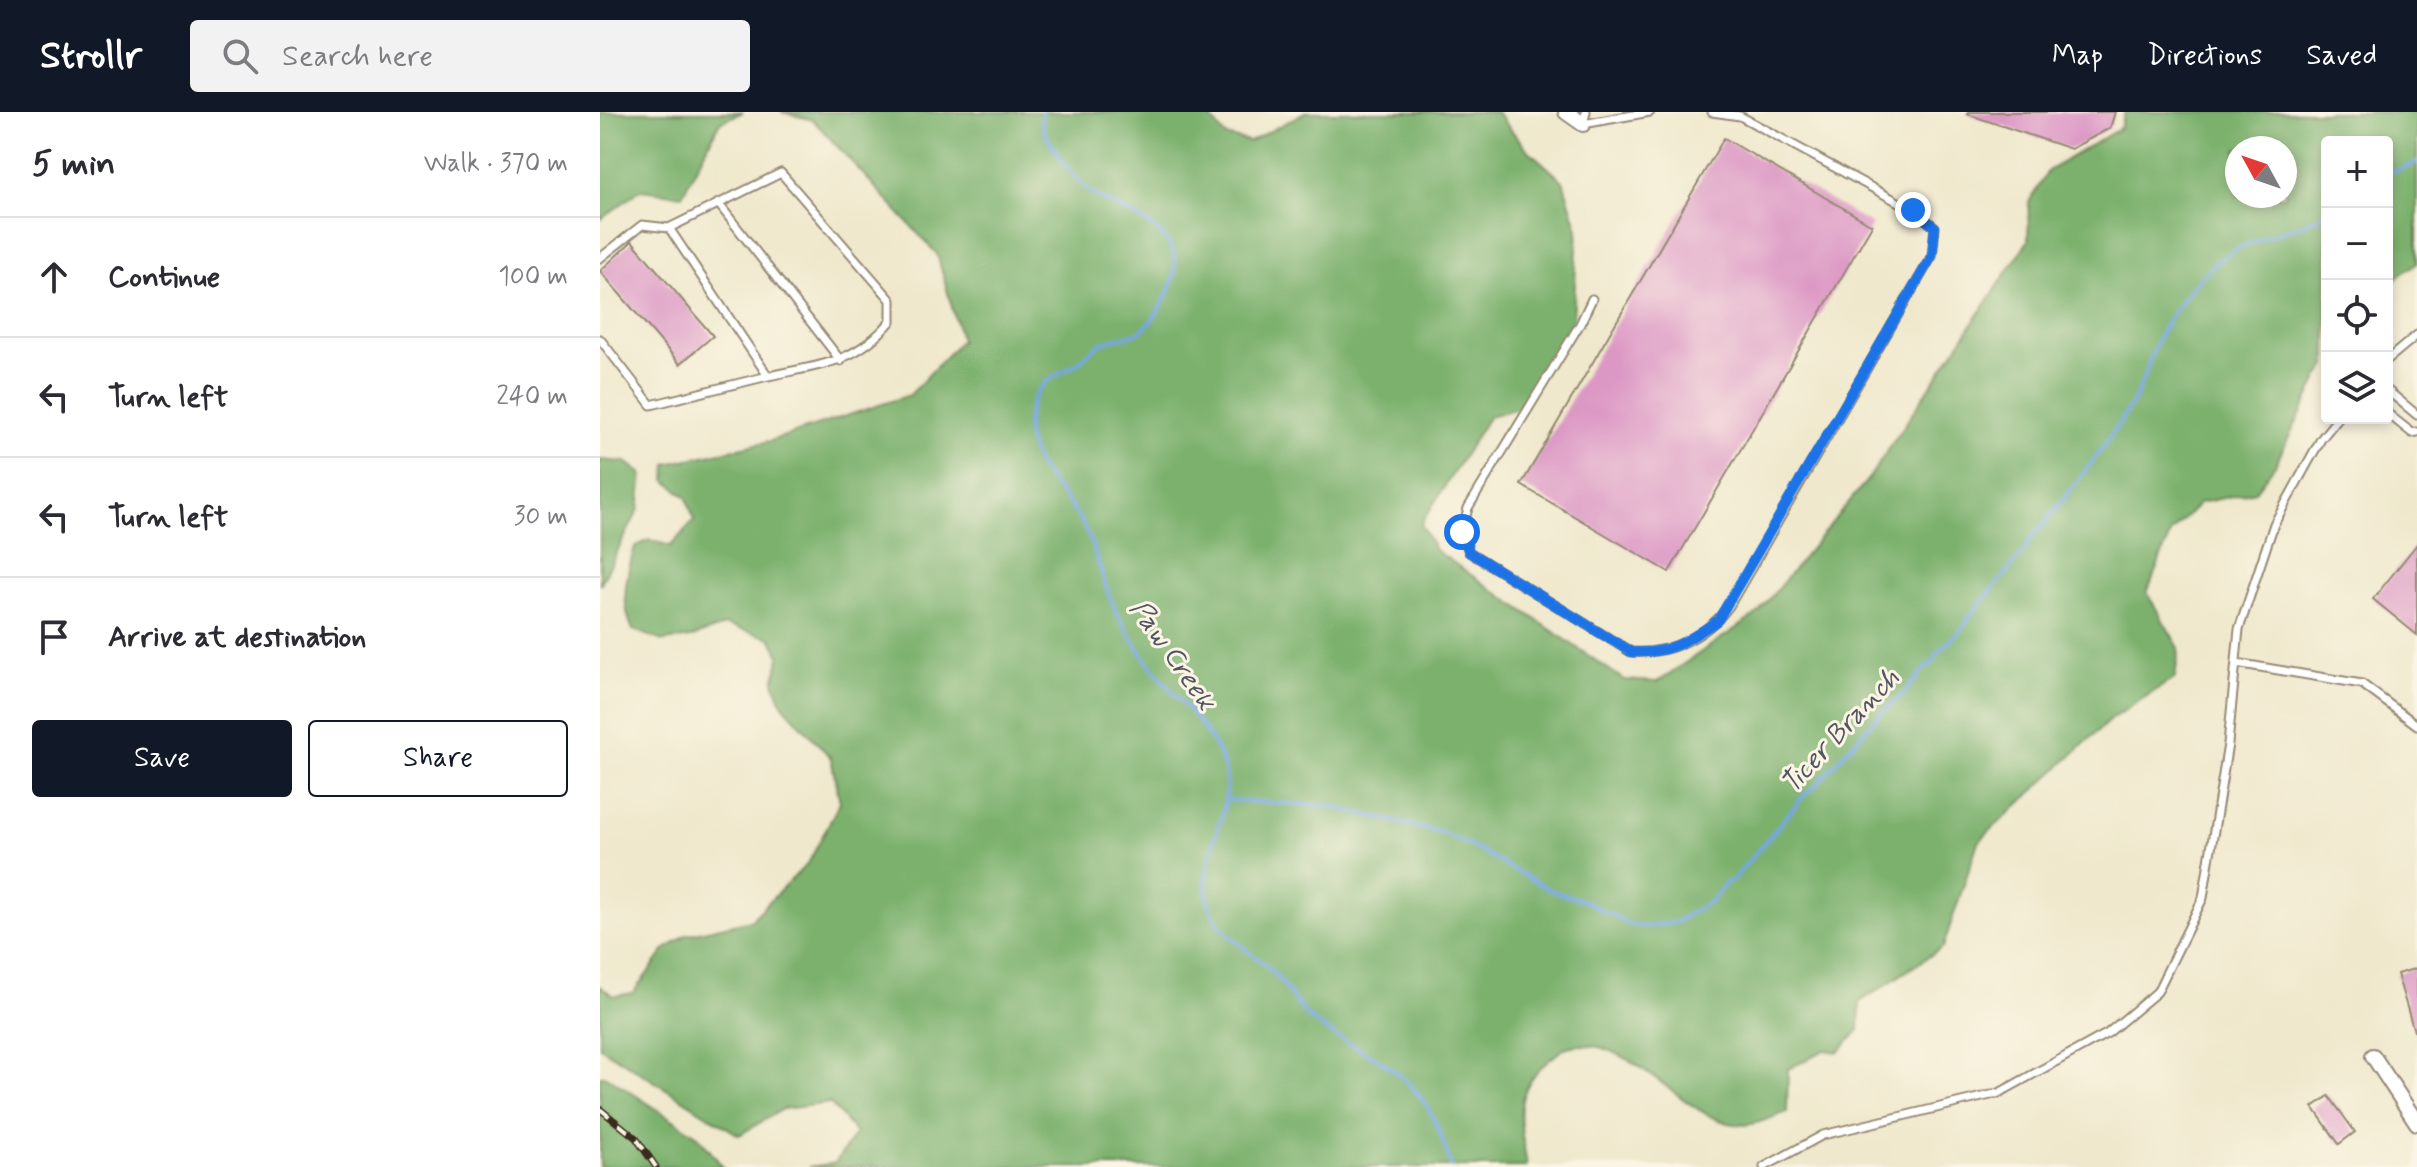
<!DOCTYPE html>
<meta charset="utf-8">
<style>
body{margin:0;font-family:Mynerve,sans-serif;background:#f2f2f3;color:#2b2b33}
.controls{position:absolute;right:24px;top:24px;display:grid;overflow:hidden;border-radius:8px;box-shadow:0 4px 12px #0003}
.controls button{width:72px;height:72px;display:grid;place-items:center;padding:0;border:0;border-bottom:2px solid #e1e1e2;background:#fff;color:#2b2b33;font:40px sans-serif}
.compass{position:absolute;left:1625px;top:24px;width:72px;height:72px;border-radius:50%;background:#fff;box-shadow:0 4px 12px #0003;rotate:310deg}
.stop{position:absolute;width:24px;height:24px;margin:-18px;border:6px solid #1a73e8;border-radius:50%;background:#fff}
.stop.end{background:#1a73e8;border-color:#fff;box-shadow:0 2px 8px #0008}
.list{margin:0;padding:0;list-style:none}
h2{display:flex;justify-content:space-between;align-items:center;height:104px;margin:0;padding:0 32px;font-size:34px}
h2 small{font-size:26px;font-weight:400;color:#7c7c81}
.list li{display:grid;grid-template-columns:52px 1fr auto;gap:24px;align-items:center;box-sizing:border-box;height:120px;padding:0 32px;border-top:2px solid #e1e1e2}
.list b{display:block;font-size:30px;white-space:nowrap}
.list em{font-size:26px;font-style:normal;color:#7c7c81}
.actions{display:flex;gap:16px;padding:24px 32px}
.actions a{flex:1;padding:18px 0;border:2px solid #111827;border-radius:8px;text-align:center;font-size:28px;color:#111827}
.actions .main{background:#111827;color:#fff}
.icon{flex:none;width:44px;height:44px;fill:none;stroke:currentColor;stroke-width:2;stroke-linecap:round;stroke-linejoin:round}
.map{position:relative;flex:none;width:1817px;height:1055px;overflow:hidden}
header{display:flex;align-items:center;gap:48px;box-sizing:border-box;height:112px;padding:0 40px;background:#111827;color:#fff}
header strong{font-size:38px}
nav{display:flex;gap:44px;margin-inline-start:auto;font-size:28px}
.search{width:560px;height:72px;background:#f2f2f3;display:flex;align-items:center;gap:20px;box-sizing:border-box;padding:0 28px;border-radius:8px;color:#7c7c81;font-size:30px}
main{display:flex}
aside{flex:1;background:#fff}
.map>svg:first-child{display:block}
</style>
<header>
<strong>Strollr</strong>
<div class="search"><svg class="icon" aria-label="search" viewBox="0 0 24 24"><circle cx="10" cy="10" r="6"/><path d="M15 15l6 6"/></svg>Search here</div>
<nav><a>Map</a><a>Directions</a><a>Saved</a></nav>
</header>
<main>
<aside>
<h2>5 min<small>Walk · 370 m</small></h2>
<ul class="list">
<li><svg class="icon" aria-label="ahead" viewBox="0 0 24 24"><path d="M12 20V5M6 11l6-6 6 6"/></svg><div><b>Continue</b></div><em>100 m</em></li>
<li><svg class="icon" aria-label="left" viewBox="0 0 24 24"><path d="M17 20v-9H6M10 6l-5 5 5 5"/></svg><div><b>Turn left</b></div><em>240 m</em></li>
<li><svg class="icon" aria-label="left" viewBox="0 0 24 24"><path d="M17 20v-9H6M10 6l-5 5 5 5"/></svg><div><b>Turn left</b></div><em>30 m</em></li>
<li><svg class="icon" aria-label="arrive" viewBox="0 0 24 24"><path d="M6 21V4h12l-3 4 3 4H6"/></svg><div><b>Arrive at destination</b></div></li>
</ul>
<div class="actions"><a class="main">Save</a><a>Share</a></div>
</aside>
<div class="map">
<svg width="1817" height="1055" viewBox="0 0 1817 1055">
<rect width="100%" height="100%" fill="#fcf5e5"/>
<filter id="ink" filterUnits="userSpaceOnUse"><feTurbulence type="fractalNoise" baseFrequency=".0125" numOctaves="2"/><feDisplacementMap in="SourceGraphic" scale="16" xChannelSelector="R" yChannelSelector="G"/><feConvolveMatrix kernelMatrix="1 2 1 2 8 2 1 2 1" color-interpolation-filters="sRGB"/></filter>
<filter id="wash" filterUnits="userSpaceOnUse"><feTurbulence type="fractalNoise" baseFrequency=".006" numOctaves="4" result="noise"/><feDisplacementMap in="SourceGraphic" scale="32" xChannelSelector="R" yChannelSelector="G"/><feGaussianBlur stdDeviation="1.8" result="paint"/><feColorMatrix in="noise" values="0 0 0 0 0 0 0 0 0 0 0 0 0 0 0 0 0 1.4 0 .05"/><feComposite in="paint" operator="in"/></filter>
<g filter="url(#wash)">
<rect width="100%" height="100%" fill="#efe8cc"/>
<!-- forest -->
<path fill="#7cb16d" stroke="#5c6e46" stroke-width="2" fill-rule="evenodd" d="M0,0h143l-23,10 -38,73 -42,-5 -40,30z
M181,0h425l19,24 25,6 55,-30h191l31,37 36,32 15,48 -5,90 -54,89 -30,8 -68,108 14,26 189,130 33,2 100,-68 112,-136 159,-237 1,-39 19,-31 72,-43 5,-16h292v151l-21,15 -9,11v-147h-60v224l-8,11 -44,88 -20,26 -55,12 -29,29 -24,61 32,55 -4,30 -64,41 -133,123 -35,105 -83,55 -1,28 -20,22 -15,-2 -36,19 -1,43c-27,10 -41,19 -70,7 -44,-17 -96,-87 -150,-72 -6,2 -13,10 -19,14 -39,33 -27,62 -21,106h-718l26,-4 21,-30 -26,-30 -47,6 -44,26 -139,-88v-61l14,10 19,-3 32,-43 21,-15 65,-15 58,-58 31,-60 -9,-44 -48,-53 -9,-22 6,-28 -9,-17 -45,-13 -36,13 -27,3 -30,-11c-13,-27 -7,-55 2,-83l14,-7 22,6 23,-26 -7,-22 -21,-18 1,-16 103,-23 140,-46 51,-55 -24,-86 -124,-134zM1685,36v48h-48v-48z
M0,348l26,2 17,13 -4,34 -39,76z
M0,964h6l92,60 25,31h-123z"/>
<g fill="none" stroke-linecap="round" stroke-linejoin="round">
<!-- stream -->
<path stroke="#76a6e0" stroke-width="4" d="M442,0c-2,13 2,21 9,31 13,20 28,43 49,55 26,15 70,28 75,63 3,19 -19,61 -36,71 -11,6 -27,5 -39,12 -9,5 -16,15 -26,21 -24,14 -37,17 -45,47 -2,9 -3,18 -1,27 9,35 33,50 51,79 20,32 23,69 41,101 11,19 25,40 39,57 23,27 50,52 64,87 18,50 -37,102 -9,153 14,24 40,37 59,56 15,15 22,34 39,48 20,16 42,25 64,38 45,27 62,60 75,109
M1787,62l30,-12
M628,688l101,6 111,26 26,11 86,48 33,10 44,23 18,3 29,-5 36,-22 14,-17 6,-2 76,-90 5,-2 64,-72 25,-22 24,-28 6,-3 5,-10 30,-31 1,-5 59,-70 1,-6c36,-43 77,-93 105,-141 11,-18 16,-42 25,-62 12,-26 33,-53 54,-73 31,-30 80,-31 115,-54"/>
</g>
<g id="blocks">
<!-- building -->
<path fill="#dc98c5" d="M1368,0h147l-5,16 -39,21 -104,-35z
M1124,26l148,87 -203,347 -148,-87z
M32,129l81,95 -33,28 -80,-93z
M1817,432v91l-44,-36z
M1817,856v62l-3,1 -17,-57z
M1729,984l26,36 -16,12 -26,-37z"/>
</g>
</g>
<g filter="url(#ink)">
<use href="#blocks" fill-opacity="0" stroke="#958975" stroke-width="2"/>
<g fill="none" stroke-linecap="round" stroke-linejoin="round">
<defs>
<path id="service" d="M986,0l-3,12 67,-12
M118,91l123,158
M69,116l112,-55 110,127v21c-36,43 -72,44 -123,55
M0,146l42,-33 27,3 99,148 -117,29 -51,-66
M992,187l-12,25 -112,184 -6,24 7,20 162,100c38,3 75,-15 98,-46l203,-350 3,-29 -22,-17 -173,-94 -28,-4
M1787,248l30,-25
M1787,278l30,25
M1787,301l25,20 5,-1
M1636,551l126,21 55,41
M1164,1055l59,-32 176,-42 109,-60 49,-41 46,-94 25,-154 11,-115 35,-105 47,-85 17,-21"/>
<path id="minor" d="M966,0l17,12
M1773,944l44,67"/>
</defs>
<!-- service casing -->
<use href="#service" stroke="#958975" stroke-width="11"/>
<!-- minor casing -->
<use href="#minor" stroke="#958975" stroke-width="18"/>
<!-- service -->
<use href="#service" stroke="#fff" stroke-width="7"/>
<!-- minor -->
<use href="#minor" stroke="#fff" stroke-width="14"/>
<defs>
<path id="rail" d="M0,997l36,29 20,29"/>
</defs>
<!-- rail casing -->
<use href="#rail" stroke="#3b2a1e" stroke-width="7"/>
<!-- rail -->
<use href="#rail" stroke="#fcf5e5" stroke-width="4" stroke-dasharray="12" stroke-linecap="butt"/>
</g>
</g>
<g fill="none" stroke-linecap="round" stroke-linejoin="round" filter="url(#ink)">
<!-- route -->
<path stroke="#1a73e8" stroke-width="10" d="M862,420l7,20 162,100c37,3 57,-11 87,-32l214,-364 3,-29 -22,-17"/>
</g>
<g text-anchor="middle" stroke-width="6" stroke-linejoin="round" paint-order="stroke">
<!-- water labels -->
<g font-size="28" font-style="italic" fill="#505562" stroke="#fcf5e5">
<text transform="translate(574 542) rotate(55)" y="10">Paw Creek</text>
<text transform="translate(1239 618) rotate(-47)" y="10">Ticer Branch</text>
</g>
</g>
</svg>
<div class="controls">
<button>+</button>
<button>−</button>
<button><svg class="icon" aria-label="locate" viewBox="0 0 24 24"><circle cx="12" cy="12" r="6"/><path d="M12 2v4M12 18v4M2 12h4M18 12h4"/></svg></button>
<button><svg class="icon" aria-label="layers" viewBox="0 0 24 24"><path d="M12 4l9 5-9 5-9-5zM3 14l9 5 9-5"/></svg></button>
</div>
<svg class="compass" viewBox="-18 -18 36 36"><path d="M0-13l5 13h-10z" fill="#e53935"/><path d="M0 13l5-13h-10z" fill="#7c7c81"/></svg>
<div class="stop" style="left:862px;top:420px"></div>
<div class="stop end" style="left:1313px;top:98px"></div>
</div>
</main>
